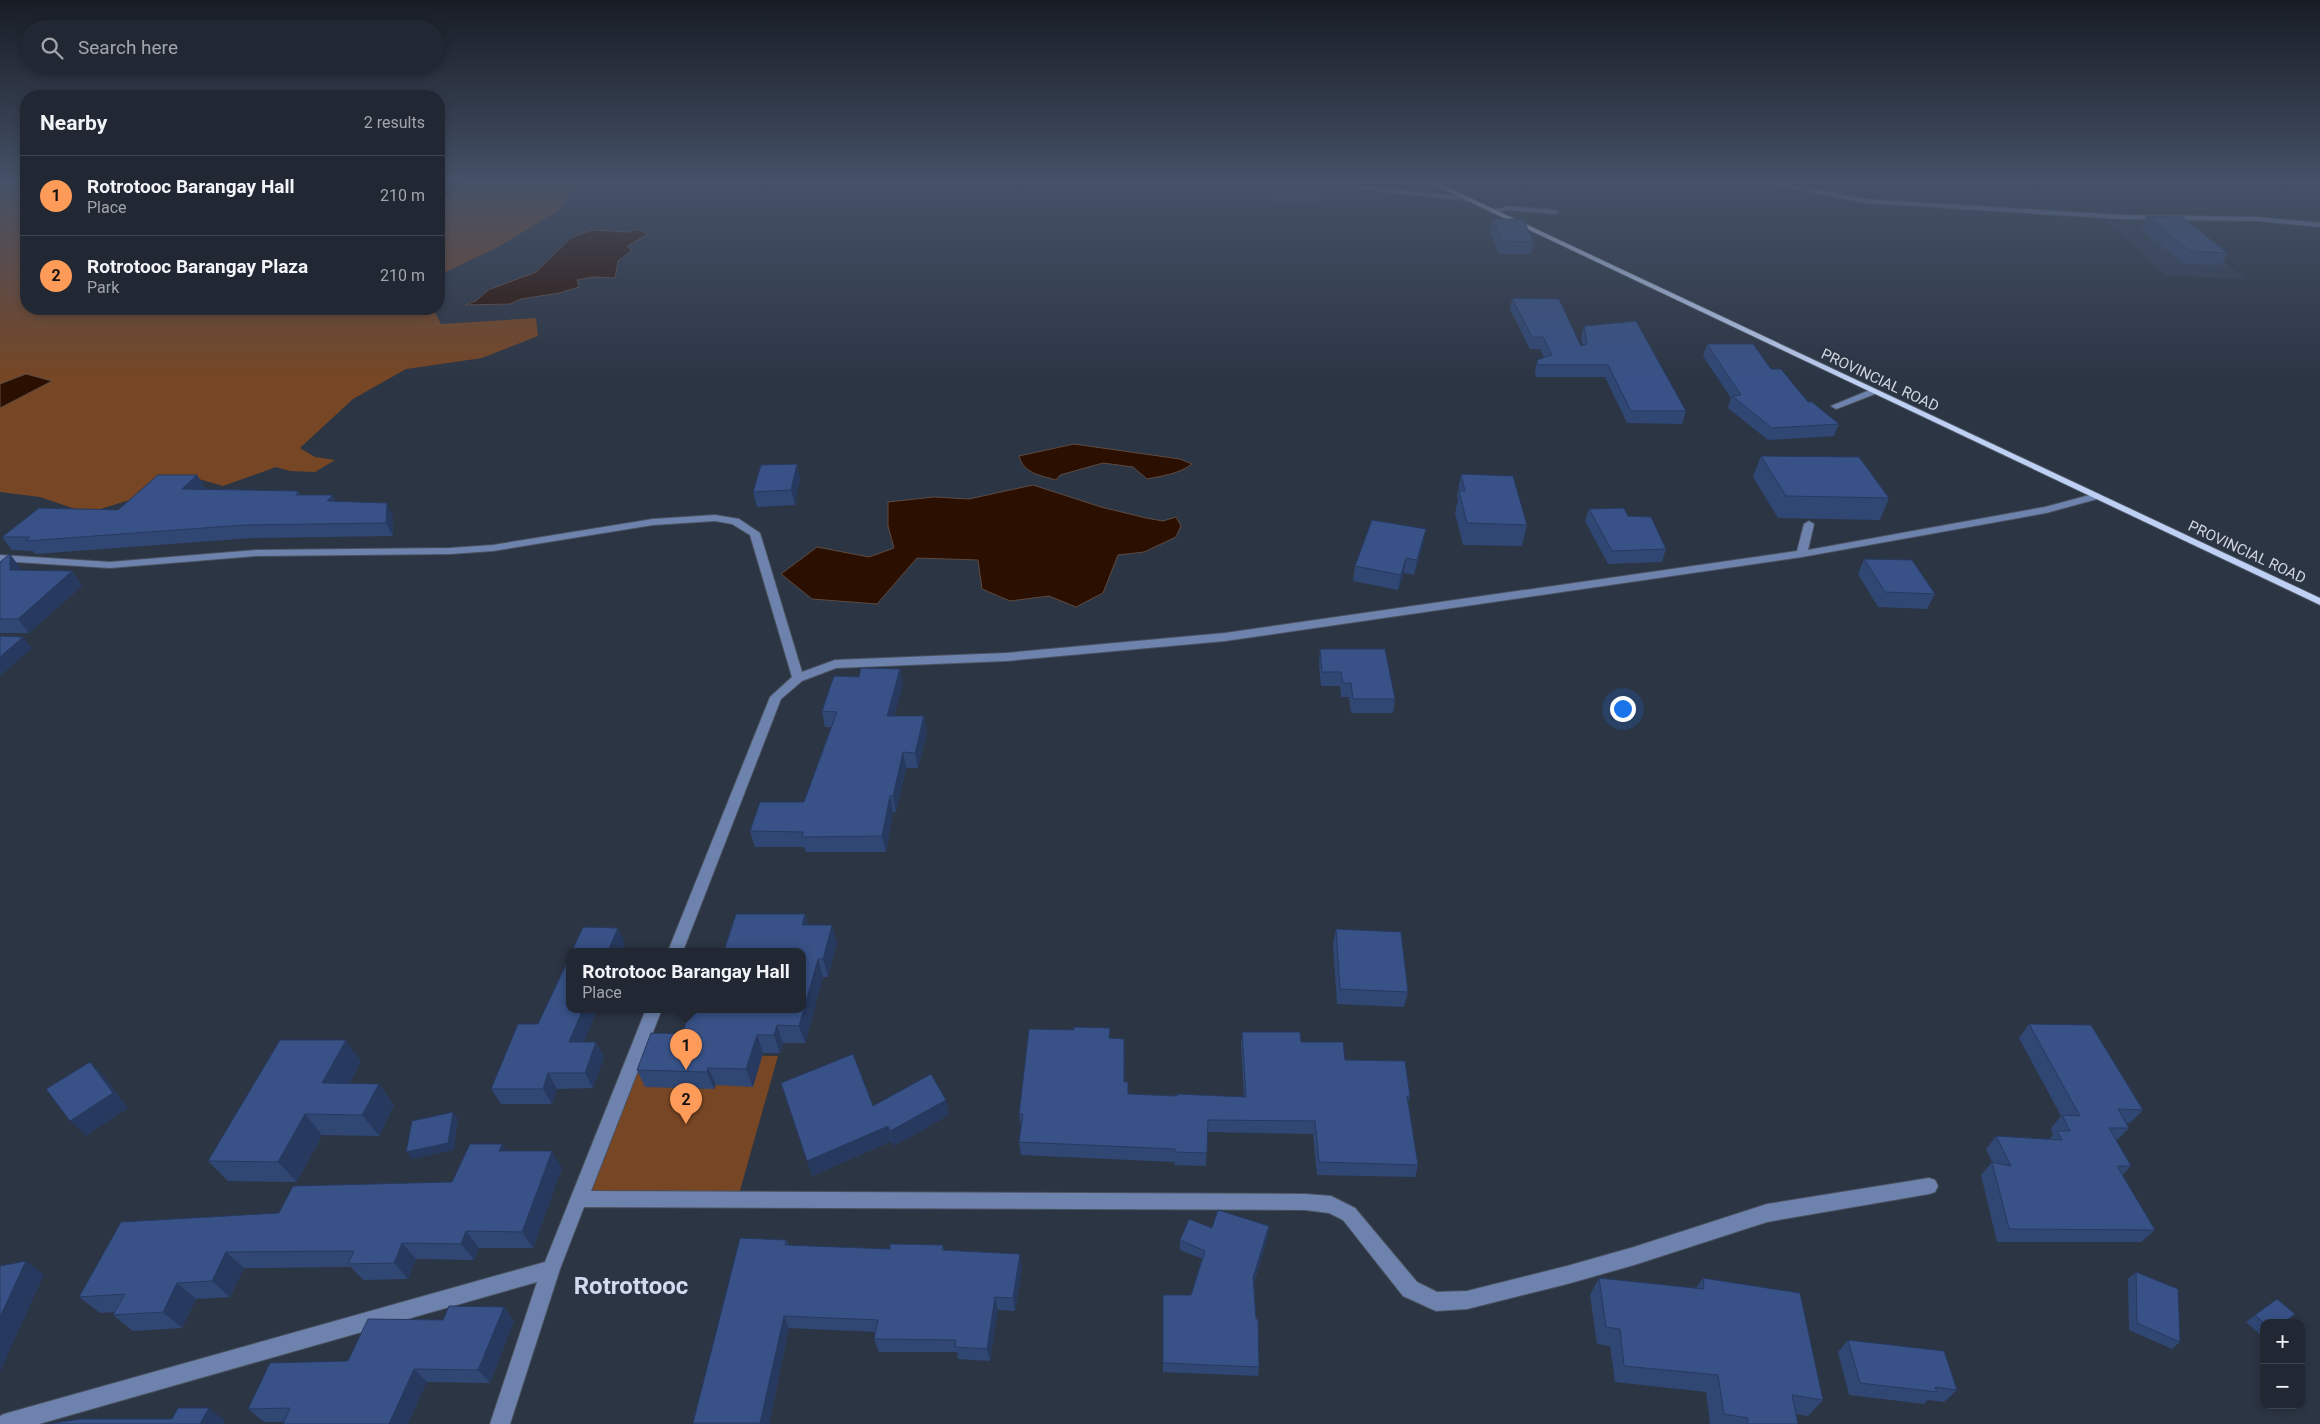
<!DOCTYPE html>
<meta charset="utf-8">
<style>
body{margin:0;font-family:Roboto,sans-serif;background:#2d343f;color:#f1f3f6}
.controls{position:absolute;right:15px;bottom:15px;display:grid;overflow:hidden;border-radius:10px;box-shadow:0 2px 8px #0003}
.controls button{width:45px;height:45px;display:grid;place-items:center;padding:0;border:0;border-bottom:1px solid #3e444e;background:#212833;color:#f1f3f6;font:25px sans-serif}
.you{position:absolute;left:1622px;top:708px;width:18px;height:18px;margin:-12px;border:4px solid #fff;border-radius:50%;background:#1a73e8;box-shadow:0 0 0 8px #1a73e833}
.badge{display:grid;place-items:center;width:32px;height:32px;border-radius:50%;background:#fe9b58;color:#111;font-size:16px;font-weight:700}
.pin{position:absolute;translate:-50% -41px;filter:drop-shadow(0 1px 2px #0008)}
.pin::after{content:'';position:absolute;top:26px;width:18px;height:15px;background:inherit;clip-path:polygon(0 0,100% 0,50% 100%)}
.popup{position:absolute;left:566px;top:948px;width:240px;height:65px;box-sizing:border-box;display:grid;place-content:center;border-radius:10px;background:#212833;filter:drop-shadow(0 1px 4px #0005);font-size:16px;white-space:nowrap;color:#a2a6ac}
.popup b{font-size:19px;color:#f1f3f6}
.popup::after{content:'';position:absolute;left:50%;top:100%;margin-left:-10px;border:10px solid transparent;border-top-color:#212833}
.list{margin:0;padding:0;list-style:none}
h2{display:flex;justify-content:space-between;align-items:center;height:65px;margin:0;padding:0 20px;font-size:21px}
h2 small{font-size:16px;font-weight:400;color:#a2a6ac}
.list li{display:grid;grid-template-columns:32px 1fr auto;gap:15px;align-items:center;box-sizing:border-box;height:80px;padding:0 20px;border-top:1px solid #3e444e}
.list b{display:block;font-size:19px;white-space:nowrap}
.list p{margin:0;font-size:16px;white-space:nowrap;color:#a2a6ac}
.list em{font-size:16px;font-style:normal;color:#a2a6ac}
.icon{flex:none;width:28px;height:28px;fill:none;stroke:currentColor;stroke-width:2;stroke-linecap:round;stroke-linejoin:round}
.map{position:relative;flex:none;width:2320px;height:1424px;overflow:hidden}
.search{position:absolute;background:#212833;box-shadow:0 2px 8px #0003;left:20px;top:20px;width:425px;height:55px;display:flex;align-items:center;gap:12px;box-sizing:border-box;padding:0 18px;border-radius:28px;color:#a2a6ac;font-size:19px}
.panel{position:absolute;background:#212833;box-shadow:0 2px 8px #0003;left:20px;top:90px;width:425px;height:225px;border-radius:20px}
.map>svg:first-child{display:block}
</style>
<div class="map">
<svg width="2320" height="1424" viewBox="0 0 2320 1424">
<rect width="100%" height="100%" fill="#2c3544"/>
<!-- built -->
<path fill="#313d52" d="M2105,221l72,2 68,56 -80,-4z"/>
<!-- green -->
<path fill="#774624" d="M0,181h26v128h407l8,15 95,-6 2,18 -56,22 -76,11 -53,30 -53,49 15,9 20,3 -20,12 -25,-1 -14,-4 -53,19 -24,-7 -112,34 -47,-16 -40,-5z
M439,181h135l-13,28 -63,38 -59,28z
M640,1053l138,3 -39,138 -152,-2z"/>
<!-- water -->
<path fill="#2b0f00" stroke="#5c4b43" d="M439,181h26l-3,1 -3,7 -20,10z
M638,229l10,5 -21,12 5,4 -14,11 -3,17 -22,-1 -16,3 2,7 -20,6 -38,6 -11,5 -45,1 11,-4 12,-11 48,-18 35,-34 20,-8 37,2z
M26,374l26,7 -52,27v-24z
M1074,444l106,15 12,5c-13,10 -30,12 -45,15l-14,-12 -30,-4 -43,12 -4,5c-16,-5 -32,-6 -37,-24z
M1033,485l68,22 45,11 17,3 13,-4 5,9 -5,11 -32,15 -26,3 -15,38 -27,14 -27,-11 -39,5 -28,-12 -4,-29 -61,-2 -40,46 -65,-5 -31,-25 36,-27 52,10 25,-9 -6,-22v-24l46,-5 35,2z"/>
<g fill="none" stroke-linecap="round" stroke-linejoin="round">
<defs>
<path id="minor" d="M1128,181h160l-3,2 -121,2 -33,-2z
M1755,181h13l97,18 257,16 135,2 63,6v4l-63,-6 -135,-2 -257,-16z
M1361,186l107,11 3,2 -3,2 -109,-12v-2z
M1509,206l46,4 4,2 -4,2 -46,-4 -16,3 -4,-2z
M1872,389l3,1v4l-36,14 -3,1 -5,-3z
M2097,493l5,3 -1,2 -55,15 -244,44 -577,84 -219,20 -170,7 -34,13 -21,18 -98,252h-15l102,-254 22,-20 -42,-142 -18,-11 -17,-3 -62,4 -160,26 -43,3 -193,2 -147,12 -110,-7v-6l110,7 147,-12 193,-2 43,-3 160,-26 62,-4 24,4 21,14 42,139 33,-12 171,-7 219,-20 572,-82 7,-27 5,-3 5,3 -6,26 237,-43z
M646,1009h16l-71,182 714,3 26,2 24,12 62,74 20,10 30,-1 100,-25 67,-19 133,-43 162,-26 6,2 3,6 -3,6 -6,2 -162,28 -133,43 -67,19 -100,25 -31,2 -33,-15 -60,-76 -14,-7 -24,-3 -721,-3 -24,62 -50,155h-20l47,-142 -498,142h-39v-8l4,-2 541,-152z"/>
<path id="major" d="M1426,181h8l886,417v7z"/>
</defs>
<!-- minor casing -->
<use href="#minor" stroke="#4a5260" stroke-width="2"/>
<!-- major casing -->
<use href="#major" stroke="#4a5260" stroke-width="2"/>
<!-- minor -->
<use href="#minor" fill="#6d82ac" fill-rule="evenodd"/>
<!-- major -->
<use href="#major" fill="#bed0f3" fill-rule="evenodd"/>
</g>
<!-- wall -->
<path fill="#304774" d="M1272,181h59l-9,20h-51z
M2147,216l81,37 -7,12 -38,-1 -42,-36z
M1492,219l42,23 -3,12h-32l-9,-23z
M1512,298l69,48h2l-2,-8 3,-12 102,85 -4,13 -55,-1 -22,-46h-69l-1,-5 2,-12 7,-2 -4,-9h-10l-20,-40z
M1707,344l64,25 37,33 31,22 -5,12 -66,4 -40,-32 3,-10 -28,-42z
M1761,456l128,42 -9,22 -102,-2 -25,-41z
M797,464l3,14 -5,27 -38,2 -4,-15z
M1461,474l66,51 -5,21 -59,-1 -8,-32 3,-13 -1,-4z
M197,475l8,13 -2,1 95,2 2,4 36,7 57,14v20l-141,2 -217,16 -2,-3 -21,-1 -10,-13 116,-27z
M1589,509l39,7 38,33 -4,13 -54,2 -23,-43z
M1426,529l-3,15 -9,31 -10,-2 -6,17 -45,-9 2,-15z
M10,554l10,14v2l52,1 10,15 -53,47h-29v-71z
M1864,559l71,35 -8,15 -49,-2 -20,-33z
M1320,649l75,50 -2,14h-42l-2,-16h-8l-1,-11h-19l-2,-23z
M900,669l3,15 -9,32h30l3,16 -9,36h-12l-10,44h-3l-7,40h-80l-2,-5h-49l-5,-16 54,-29 27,-75h-6l-3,-16 37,-34z
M805,914l3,11h24l5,18 -9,34h-5l-18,66h-22l-3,10h-17l-10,34 -37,-2 -2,4 -69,-2 -8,-17 45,-36z
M1336,929l72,63 -4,15 -67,-3 -4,-60z
M2029,1024l114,86 -13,13h-4l3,5 -13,13 15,25 -9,9 33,55 -14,12h-144l-16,-67 11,-13 -6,-13 10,-13 54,3 3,-5 -2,-6 10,-12 -42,-78z
M1110,1028v10l15,14 -1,30 5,12 48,2 67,1 -3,-52 1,-13 59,10 44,18 65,36 -2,7 10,62 -3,12 -98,-2 -4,-41 -106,-2 -1,34 -32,-1 1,-3 -154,-7 -2,-13 2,-15 -2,-13 55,-84z
M583,1042h13l8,15 -11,31 -36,1 -5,15h-51l-10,-15z
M361,1061l-12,23h30l15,21 -15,31 -57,-1 -25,47 -69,-1 -20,-20z
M873,1106l76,9 -55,31 -2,-5 -80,35z
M507,1151l55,17 -29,80h-54l-5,12 -58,-1 -8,20 -45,1 -12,-13 -107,1 -14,29 -34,2 -14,29 -49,3 -20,-16 2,-3 -15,1 -21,-16 200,-84 173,-31z
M1269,1226l-1,10 -14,47 5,84 -1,9 -95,-4v-77h28l12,-36 -23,-9v-10l32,-12z
M786,1240l3,5 101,4 53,-4 1,5 78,17 -7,44 -17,-1 -8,51 -32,-2 -1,-7h-78l-5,-13 2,-7 -87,-4 -20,96h-75l-1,-1z
M2136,1272l44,70 -8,7 -43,-19 -1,-51z
M1599,1278l97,10 7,-10 120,122 -15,16 -12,-2 2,10h-88l-4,-32 -91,-10 -5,-36 -13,-2 -7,-49z
M2277,1299l-13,24v15l-18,-16z
M504,1307l10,14 -24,62 -63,-1 -143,40h-20l-16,-13 100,-48 95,-41z
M1848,1340l109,50 -13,12 -16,-2 -4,4 -75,-9 -11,-43z"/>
<!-- shaded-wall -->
<path fill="#27395e" d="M1327,181h4l-9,20 1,-10z
M797,464l3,14 -5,27 -4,-15z
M197,475l8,13 -15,14 -8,-13z
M333,495l6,13 -12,-7z
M387,503l6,13v20l-7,-13z
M1426,529l-3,15 -9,31 3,-15z
M10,554l10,14v16l-10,-14z
M1406,558l-2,15 -6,17 3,-15z
M72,571l10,15 -53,47 -11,-14z
M23,637l9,11 -32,28v-19z
M900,669l3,15 -13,47 -3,-15z
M924,716l3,16 -9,36 -3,-15z
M903,752l3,16 -10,44 -3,-16z
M890,796l3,16 -7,40 -4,-16z
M805,914l6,18 -9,-7z
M832,925l5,18 -9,34 -5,-18z
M618,928l7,15 -3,8h-14z
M818,959l5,18 -18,66 -6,-17z
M583,1009h15l-21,49 -8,-16z
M777,1025l6,18 -3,10 -6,-18z
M757,1035l6,18 -10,34 -7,-18z
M1124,1039l1,13 -1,43z
M346,1040l15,21 -23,43 -16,-21z
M596,1042l8,15 -11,31 -8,-15z
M90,1062l15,15 23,31 -42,28 -16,-15z
M708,1068l8,17 -2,4 -7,-17z
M548,1073l9,16 -5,15 -9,-15z
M379,1084l15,21 -15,31 -17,-21z
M946,1100l3,15 -55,31 -4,-15z
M453,1112l5,7 -4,31 -42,9 -6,-7z
M305,1114l17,21 -25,47 -19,-20z
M888,1126l4,15 -80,35 -5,-15z
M502,1144l12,17 -15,-10z
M552,1151l10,17 -29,80 -11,-16z
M1269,1226l-1,10 -16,51 1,-9z
M466,1231l13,17 -5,12 -13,-16z
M402,1243l14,16 -8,20 -14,-16z
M226,1252l18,16 -14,29 -18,-16z
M1020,1254l2,13 -7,44 -2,-13z
M26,1261l18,14 -44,97v-55z
M177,1283l19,16 -14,29 -19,-16z
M995,1297l3,13 -8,51 -3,-12z
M504,1307l10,14 -24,62 -12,-13z
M784,1316l5,12 -20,96h-9z
M414,1369l13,13 -19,42h-19z
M209,1408l16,12 -1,4h-24z"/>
<!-- building -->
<path fill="#385287" stroke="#27395e" d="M1272,181h55l-4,10h-51z
M2147,216l35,1 46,36 -38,-2z
M1492,219h31l11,23 -32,-1z
M1512,298l47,1 22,47 6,-2 -3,-18 52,-5 50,90h-55l-23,-46h-70l-1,-5 15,-5 -9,-18h-11z
M1707,344h46l18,25h10l27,33h4l27,22 -67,4 -40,-32 9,-1z
M1761,456l98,1 30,41 -103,-2z
M797,464l-6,26 -38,2 8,-27z
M1461,474l52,2 14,49 -60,-2 -8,-32h6z
M158,475h39l-15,14 116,2 -2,4h37l-6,6 60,2 -1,20 -142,2 -218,16 4,-4h-28l37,-29 79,2z
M1624,508l4,8 23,1 15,32 -54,2 -23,-42z
M1372,520l54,9 -9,31 -11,-2 -5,17 -46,-9z
M10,554v16l62,1 -54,48h-18v-57z
M1864,559l48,1 23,34 -50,-2z
M0,636l23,1 -23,20z
M1320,649h65l10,50h-42l-2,-16h-8l-2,-11h-19z
M861,668l39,1 -13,47h37l-9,37 -12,-1 -10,44h-3l-8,40 -80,1 1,-5 -53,-1 10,-29h44l33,-90 -15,-1 12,-35 25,1z
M736,914h69l-3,11h30l-9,34h-5l-19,67 -22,-1 -3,10h-17l-11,34 -38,-1 -1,4 -70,-2 14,-37 31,1 9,-25h111v-58h-78z
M583,927l35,1 -10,23h-36z
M1336,929l65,3 7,60 -68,-3z
M570,956v53h13l-14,33h27l-11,31h-37l-5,16h-52l27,-65h20z
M2029,1024l62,1 52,85 -25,-1 11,19h-20l22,38h-14l38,64 -146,-1 -17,-67 19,4 -15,-30 66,4 -5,-9h13l-8,-16 18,1z
M1074,1027l36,1 -1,10 15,1v43h4v12l49,2v-2l69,3 -4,-65h58l1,10h42l2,18 60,1 5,35h-3l11,69 -99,-3 -4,-41 -107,-1 -1,33 -32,-1v-3l-156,-7 4,-28h-4l10,-85 45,1z
M280,1040h66l-24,43 57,1 -17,31 -57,-1 -27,48 -70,-1z
M853,1054l20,52 58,-32 15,26 -56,31 -2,-5 -81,35 -26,-78z
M90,1062l23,31 -43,28 -24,-32z
M453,1112l-5,31 -42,9 6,-31z
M470,1144h32l-3,7h53l-30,81 -56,-1 -5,13 -59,-1 -8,20 -46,1 6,-13 -128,1 -14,29 -35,2 -14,29 -50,3 12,-21 -46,3 42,-75 158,-9 14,-27 159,-4z
M1218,1210l51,16 -16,52 3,41h2l1,48 -96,-4v-68h28l14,-44 -25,-11 9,-21 23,9z
M740,1238l46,2 -1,5 105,4v-5l53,1 -1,5 78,4 -7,44 -18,-1 -8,52 -32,-2 1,-7 -82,-1 4,-19 -94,-4 -24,107h-67z
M26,1261l-26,56v-51z
M2136,1272l42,17 2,53 -43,-19z
M1599,1278l105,11 -1,-11 97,15 23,107 -31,-5 6,29h-51l1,-6 -24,-4 -6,-39 -94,-9 -4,-37 -14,-2z
M2277,1299l18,15 -12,9h-19l-9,-8z
M449,1306l55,1 -26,63 -64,-1 -25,55h-106l7,-16 -42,1 22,-46 78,-2 20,-42 75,1z
M1848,1340l96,11 13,39 -22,-3 2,5 -77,-9z
M178,1408h31l-9,16h-152l32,-5h92z"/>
<!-- sky -->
<linearGradient id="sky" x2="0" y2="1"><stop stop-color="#181d25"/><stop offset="0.48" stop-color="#455167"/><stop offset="1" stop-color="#455167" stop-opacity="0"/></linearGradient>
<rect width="2320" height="380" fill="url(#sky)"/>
<g text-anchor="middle" stroke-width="4.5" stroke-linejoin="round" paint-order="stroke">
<!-- far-street labels -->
<g font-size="15" fill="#d0d6e0" stroke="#2c3544">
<text transform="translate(1880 380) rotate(25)" y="5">PROVINCIAL ROAD</text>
<text transform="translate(2247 552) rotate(25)" y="5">PROVINCIAL ROAD</text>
</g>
<!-- near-quarter labels -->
<g font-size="24" font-weight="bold" fill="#d1dbf0" stroke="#2c3544">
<text x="631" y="1294">Rotrottooc</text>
</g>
</g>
</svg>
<div class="controls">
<button>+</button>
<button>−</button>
</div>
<div class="you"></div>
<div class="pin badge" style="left:686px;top:1070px">1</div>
<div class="popup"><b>Rotrotooc Barangay Hall</b>Place</div>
<div class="pin badge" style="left:686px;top:1124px">2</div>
<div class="search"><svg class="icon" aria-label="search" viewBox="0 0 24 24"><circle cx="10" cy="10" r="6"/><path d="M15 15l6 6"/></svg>Search here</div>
<section class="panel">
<h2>Nearby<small>2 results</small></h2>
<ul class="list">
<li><span class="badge">1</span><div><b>Rotrotooc Barangay Hall</b><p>Place</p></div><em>210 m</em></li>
<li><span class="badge">2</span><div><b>Rotrotooc Barangay Plaza</b><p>Park</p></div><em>210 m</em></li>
</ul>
</section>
</div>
